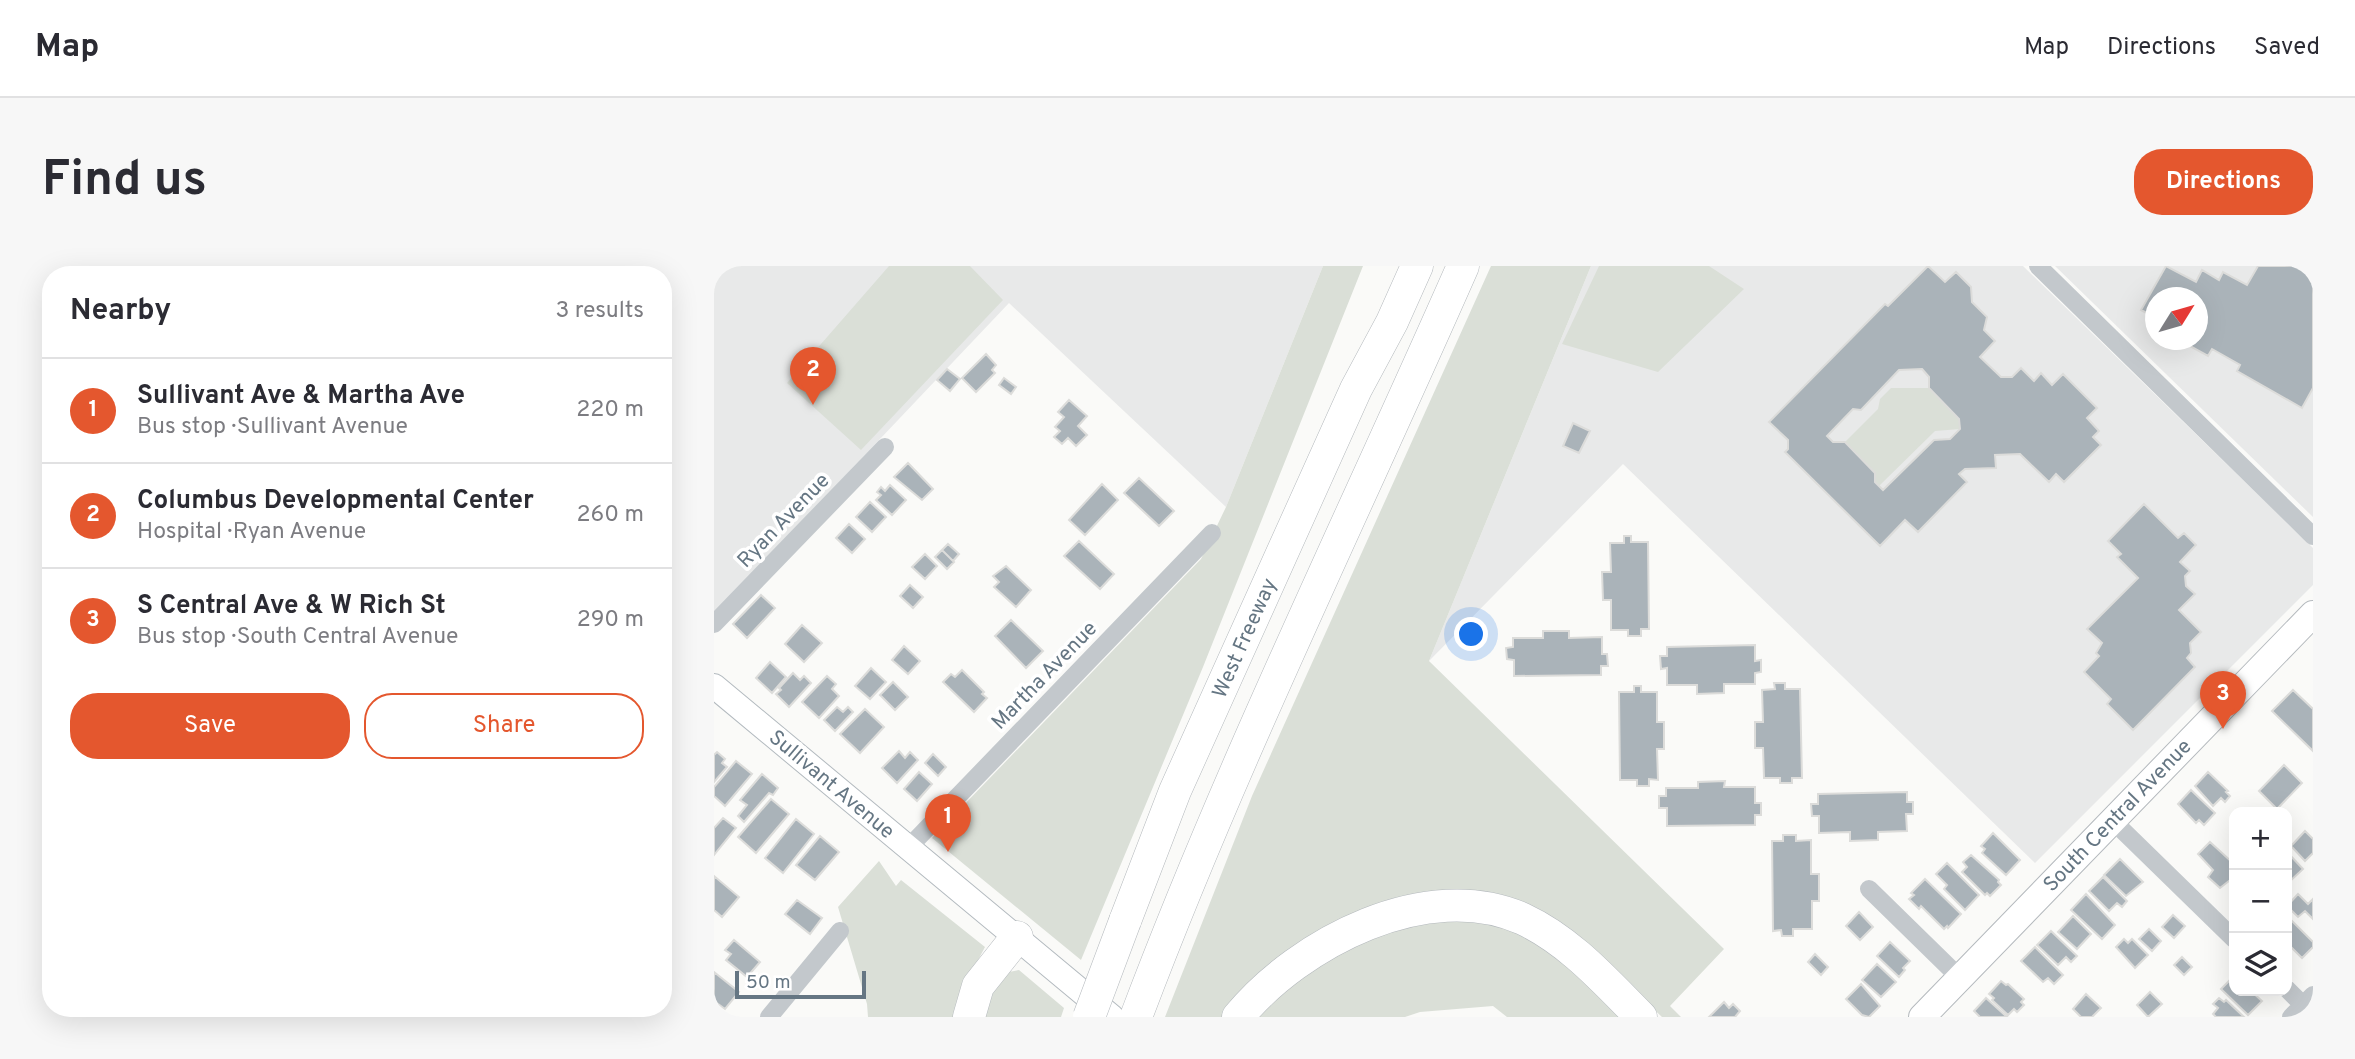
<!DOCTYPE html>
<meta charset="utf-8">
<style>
body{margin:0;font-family:Overpass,sans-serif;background:#f7f7f7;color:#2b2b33}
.controls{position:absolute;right:21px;bottom:21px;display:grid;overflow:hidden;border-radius:14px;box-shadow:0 7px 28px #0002}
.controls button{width:63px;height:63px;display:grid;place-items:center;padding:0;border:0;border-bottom:2px solid #e1e1e2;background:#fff;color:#2b2b33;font:35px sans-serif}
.compass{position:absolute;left:1431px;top:21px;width:63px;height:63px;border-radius:50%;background:#fff;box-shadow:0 7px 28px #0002;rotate:53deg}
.scale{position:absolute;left:21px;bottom:18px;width:131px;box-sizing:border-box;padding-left:7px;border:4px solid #657683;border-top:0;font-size:19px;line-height:24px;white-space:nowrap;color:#657683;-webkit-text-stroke:5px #fff;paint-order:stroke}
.you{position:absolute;left:758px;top:369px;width:24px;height:24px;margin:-18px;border:5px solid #fff;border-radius:50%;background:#1a73e8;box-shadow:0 0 0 10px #1a73e833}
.badge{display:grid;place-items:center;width:46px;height:46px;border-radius:50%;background:#e4572e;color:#fff;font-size:23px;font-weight:700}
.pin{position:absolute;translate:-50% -58px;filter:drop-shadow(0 2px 4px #0008)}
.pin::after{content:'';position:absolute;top:37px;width:24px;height:21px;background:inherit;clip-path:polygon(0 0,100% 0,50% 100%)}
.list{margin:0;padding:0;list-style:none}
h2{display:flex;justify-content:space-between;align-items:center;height:91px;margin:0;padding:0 28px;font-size:30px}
h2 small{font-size:23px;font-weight:400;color:#7c7c81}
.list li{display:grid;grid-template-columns:46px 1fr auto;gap:21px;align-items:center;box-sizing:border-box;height:105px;padding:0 28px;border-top:2px solid #e1e1e2}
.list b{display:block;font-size:26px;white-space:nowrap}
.list p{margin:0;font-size:23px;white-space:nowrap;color:#7c7c81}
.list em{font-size:23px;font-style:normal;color:#7c7c81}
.actions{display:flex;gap:14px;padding:21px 28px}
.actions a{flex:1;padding:16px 0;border:2px solid #e4572e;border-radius:28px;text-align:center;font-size:24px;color:#e4572e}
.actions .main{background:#e4572e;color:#fff}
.icon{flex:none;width:38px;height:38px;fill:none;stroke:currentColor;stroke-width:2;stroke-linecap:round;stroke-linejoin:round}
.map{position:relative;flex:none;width:1599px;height:751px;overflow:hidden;border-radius:28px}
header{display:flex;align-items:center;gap:42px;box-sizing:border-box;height:98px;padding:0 35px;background:#fff;border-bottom:2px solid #e1e1e2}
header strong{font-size:33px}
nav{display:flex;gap:38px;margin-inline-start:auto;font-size:24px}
.intro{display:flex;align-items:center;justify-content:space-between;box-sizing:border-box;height:168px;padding:0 42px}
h1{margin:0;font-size:49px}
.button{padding:18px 32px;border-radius:28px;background:#e4572e;color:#fff;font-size:24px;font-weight:700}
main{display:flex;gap:42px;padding:0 42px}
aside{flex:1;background:#fff;border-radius:28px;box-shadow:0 7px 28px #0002}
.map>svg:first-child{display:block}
</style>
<header>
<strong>Map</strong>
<nav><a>Map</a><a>Directions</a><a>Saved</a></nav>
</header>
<div class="intro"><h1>Find us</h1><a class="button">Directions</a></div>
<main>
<aside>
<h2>Nearby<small>3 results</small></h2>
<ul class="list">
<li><span class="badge">1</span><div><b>Sullivant Ave &amp; Martha Ave</b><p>Bus stop · Sullivant Avenue</p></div><em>220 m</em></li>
<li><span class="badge">2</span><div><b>Columbus Developmental Center</b><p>Hospital · Ryan Avenue</p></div><em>260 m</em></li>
<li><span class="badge">3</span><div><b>S Central Ave &amp; W Rich St</b><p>Bus stop · South Central Avenue</p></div><em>290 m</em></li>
</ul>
<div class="actions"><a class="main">Save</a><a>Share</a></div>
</aside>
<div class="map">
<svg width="1599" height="751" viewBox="0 0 1599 751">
<rect width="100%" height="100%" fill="#fafaf8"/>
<!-- built -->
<path fill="#e8e9e9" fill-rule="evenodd" d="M0,0h609l-97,241 -217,-204 -295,311z
M877,0h432l290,282v37l-278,278 -412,-399 -194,197z
M1341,0h258v251zM1442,32h42v42h-42z"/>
<!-- green -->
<path fill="#dadfd7" d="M175,0h81l33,34 -142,150 -74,-67z
M609,0h40l-160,401 -122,293 -149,-122 269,-279 25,-52z
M777,0h100l-162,395 295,288 -54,57 11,11h-19l-78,-74 -153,-45 -201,109 -8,10h-57l87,-221z
M885,0h110l35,23 -86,83 -96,-28z
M1177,122h38l30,31 1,10 -25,2 -56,55 -4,-4v-10l-30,-30 33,-33 2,-10z
M165,595l17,25 5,-6 84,67 -16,30 -14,40h-87l-1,-13 -29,-97z
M754,654c10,2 22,3 32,6 49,15 85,56 121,91h-114l-14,-11 -73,6 -15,5h-153l44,-40 81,-42 49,-13z
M292,702l3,4 10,-2 45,38 -3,9h-86z"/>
<!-- building -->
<path fill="#aab3b9" stroke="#dcdcda" stroke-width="2" fill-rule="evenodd" d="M1214,0l17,16 11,-10 15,15 1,15 15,15 -3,13 11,11 -15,16 21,20h11l9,-9 13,13 7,-8 11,12 11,-11 34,34 -10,10 12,13 -6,6 8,8 -37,37 -8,-8 -7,8 -29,-28 -25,1 1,13 -31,1 -6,5 8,8 -49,50 -13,-12 -25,26 -95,-94 3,-3v-9l-19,-18 116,-118 3,2zM1208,103l7,8v11l30,31 1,10 -10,10 -16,1 -51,50 -8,-8v-9l-30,-31h-12l-6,-6 26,-27 8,1 38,-40z
M1452,0l30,16 6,-12 17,10 4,-8 24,13 11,-19h55v122l-11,20 -65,-37 3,-6 -28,-16 -4,7 -29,-16h19v-42h-42v20l-15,-8z
M272,88l10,11 -4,5 3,3 -19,19 -14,-14z
M233,103l13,10 -10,12 -13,-11z
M290,112l12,9 -5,7 -12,-9z
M355,134l18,16 -9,10 9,9 -11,11 -8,-8 -6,6 -8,-7 6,-6 -5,-4 9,-10 -6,-5z
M859,157l17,8 -11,22 -16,-7z
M194,197l25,26 -11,11 -28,-23z
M425,212l35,33 -15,15 -35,-33z
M388,218l16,16 -33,35 -16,-15z
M176,219l16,15 -14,15 -16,-15 5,-5 -4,-3 4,-5 4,4z
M156,236l16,15 -14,15 -16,-15z
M1430,238l34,34 6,-5 12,12 -16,17 10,9 -5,5 1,10 9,8 -16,16 22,22 -11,11 1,10 -4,5 8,9 -62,63 -26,-26 4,-5 -27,-27 15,-16 -3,-3 6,-10 -15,-14 51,-51 -21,-21 4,-3 -13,-13z
M135,258l16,15 -13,14 -16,-15z
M910,270h7v6h17l1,87h-8v7h-13v-6h-17v-30h-8l-1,-28h9l-1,-29h14z
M365,275l35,33 -14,15 -36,-33z
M234,278l11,10 -6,7 -11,-11z
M228,284l12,12 -7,7 -12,-12z
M211,288l12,12 -12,13 -13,-12z
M292,300l25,24 -15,17 -22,-20 5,-5 -6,-6z
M196,319l13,12 -10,11 -13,-12z
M47,329l14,13 -28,30 -14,-14z
M297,354l32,31 -17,17 -31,-32z
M88,359l20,18 -18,19 -19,-18z
M829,365h26v7l33,-1v17h5l1,12h-7v9l-87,1v-16l-7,-1 -1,-11 7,-1v-9h30z
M1041,379v16l6,-1v12l-6,1v11h-31v9l-27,1v-9h-30v-17l-6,1 -1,-13h7v-9z
M190,380l16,15 -12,13 -16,-14z
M56,396l16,15 -14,16 -16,-15z
M157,402l15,14 -16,17 -15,-13z
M248,404l22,22 -2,2 5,4 -13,14 -31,-30 8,-8 4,3z
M79,407l7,7 4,-4 7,7 -22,24 -13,-13 5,-4 -2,-2z
M113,410l9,8 -4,5 7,7 -20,22 -17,-16z
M179,416l15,15 -13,13 -15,-15z
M1060,417h11v6h15l2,89h-10v5h-12v-5h-16l-1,-30h-8v-26h8l-1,-32 13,-1z
M920,420h7v6h16v30h7v27h-7l1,31 -9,-1v7h-12v-6h-17l-1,-88h15z
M1579,424l20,19v42l-41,-40z
M123,441l6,5 5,-5 5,5 -18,19 -11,-11z
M151,443l19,18 -24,26 -20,-19z
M185,485l6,7 5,-6 8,8 -21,23 -15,-15z
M3,486l8,7 -3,4 5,4 -13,15v-27z
M219,488l13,13 -8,9 -13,-13z
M22,495l16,13 -27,32 -11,-10v-9z
M1570,499l18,18 -25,26 -18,-18z
M205,506l13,12 -15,17 -13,-12z
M1494,506l20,19 -2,1 4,4 -5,6 -4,-4 -8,8 -18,-20z
M48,508l16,14 -5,7 -4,-2 -25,29 -6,-6 9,-11 -7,-5z
M1011,515l-1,6h31v16h6v12h-6v10l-88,1v-18h-8v-12h7v-8h32v-6z
M1477,524l24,23 -11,12 -5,-5 -3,3 -18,-19z
M1193,526v10h6v12h-7l1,17 -29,1v8l-28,1v-9l-31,1v-17h-7l-1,-12h7v-10z
M57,533l18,15 -33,39 -18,-16z
M9,552l13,10 -22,27v-27z
M82,553l18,15 -31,39 -18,-15z
M1591,565l8,8v14l-8,8 -14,-15z
M1279,567l27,27 -14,15 -24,-22 3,-4 -4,-3z
M1069,569h13v6l15,-1v34h8v27h-7v28h-19v7h-11l-1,-6 -8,1 -1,-90h11z
M106,570l19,16 -24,28 -19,-15z
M1496,576l24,22v13l-14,11 -12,-11 5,-7 -15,-16z
M1573,586l16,17 -16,15z
M1257,589l28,25 -1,2 3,3 -11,11 -3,-3 -2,2 -23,-23 5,-5 -4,-5z
M1406,593l23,23 -17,14 -22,-21z
M1233,597l32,32 -14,15 -21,-21 3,-4 -11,-11z
M0,610l25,21 -17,20 -8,-7z
M1389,611l24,24 -5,6 -5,-4 -8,8 -20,-20z
M1211,613l36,35 -13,14 -1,-2 -3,3 -23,-23 -2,3 -10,-10 5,-4 -3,-2z
M1372,628l29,31 -13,14 -31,-29z
M1584,628l10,10 5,-5v20l-8,-8 -7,6 -11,-11z
M83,634l25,18 -12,16 -25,-20z
M1145,646l14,15 -13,13 -14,-14z
M1459,649l12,11 -11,12 -12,-11z
M1359,650l18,18 -14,15 -19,-17z
M1573,650l26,26v5l-11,11 -15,-15z
M1435,663l12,12 -9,10 -13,-12z
M1337,665l26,25 -6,6 -5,-5 -8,8 -21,-20z
M1410,673l4,4 4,-4 16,16 -13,13 -19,-21z
M20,674l26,22 -13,15 -21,-17 5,-6 -6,-4z
M1176,676l20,19 -7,7 2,2 -6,7 -22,-21z
M1321,681l28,28 -9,9 -6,-6 -5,4 -22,-21z
M1101,688l13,13 -7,8 -13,-13z
M1468,691l10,10 -8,8 -10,-10z
M1163,698l19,18 -15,15 -19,-17z
M0,706l25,20 -14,17 -11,-8z
M1520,710v15h17l11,10 -14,14 -27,-26z
M1287,715l5,4 2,-1 16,15 -3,3 3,3 -7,7 -3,-3 -6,6 -16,-15 2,-2 -5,-4z
M1147,718l19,22 -11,11 -7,-2 -16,-16z
M1436,726l12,12 -14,13 -11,-12z
M1372,728l15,14 -9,9h-11l-8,-8z
M1272,732l21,19h-27l-6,-6z
M1505,732l5,4 2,-2 18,17h-28l-3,-3 5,-6 -5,-4z
M1010,736l5,6 4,-4 7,7 -5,6h-26z"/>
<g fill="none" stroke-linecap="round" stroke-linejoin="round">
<defs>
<path id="secondary" d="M0,420l398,331"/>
<path id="primary" d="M1208,751l391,-403"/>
<path id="motorway" d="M411,655l50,-130 181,-402 36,-67 25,-56
M255,751l9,-31 39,-49
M422,751c96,-255 217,-501 327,-751
M524,751c61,-74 189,-141 285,-98 47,22 82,62 118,98"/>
</defs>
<!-- secondary casing -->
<use href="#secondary" stroke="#b3babf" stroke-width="26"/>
<!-- primary casing -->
<use href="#primary" stroke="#b5babe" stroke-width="28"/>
<!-- motorway casing -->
<use href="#motorway" stroke="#b4b9bd" stroke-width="33"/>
<!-- minor -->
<path stroke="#c3c8cc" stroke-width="18" d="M1324,0l275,270
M0,358l171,-177
M1398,554l122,119
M194,582l304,-315
M1155,623l91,89
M1573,723l26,26
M55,751l71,-86
M1577,751l22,-22"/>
<!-- secondary -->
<use href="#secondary" stroke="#fff" stroke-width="24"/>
<!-- primary -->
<use href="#primary" stroke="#fff" stroke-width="26"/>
<!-- motorway -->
<use href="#motorway" stroke="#fff" stroke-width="32"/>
<defs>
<path id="motorway-bridge" d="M375,751l36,-96"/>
</defs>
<!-- motorway-bridge casing -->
<use href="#motorway-bridge" stroke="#b4b9bd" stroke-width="33" stroke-linecap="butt"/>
<!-- motorway-bridge -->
<use href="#motorway-bridge" stroke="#fff" stroke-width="32"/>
</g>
<g text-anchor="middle" stroke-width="7" stroke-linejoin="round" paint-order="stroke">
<!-- street labels -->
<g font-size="21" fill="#657683" stroke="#fff">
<text transform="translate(69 254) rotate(-46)" y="7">Ryan Avenue</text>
<text transform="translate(530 372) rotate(-66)" y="7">West Freeway</text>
<text transform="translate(330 409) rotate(-46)" y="7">Martha Avenue</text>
<text transform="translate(118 518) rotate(40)" y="7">Sullivant Avenue</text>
<text transform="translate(1403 549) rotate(-46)" y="7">South Central Avenue</text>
</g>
</g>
</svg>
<div class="controls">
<button>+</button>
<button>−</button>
<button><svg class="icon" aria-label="layers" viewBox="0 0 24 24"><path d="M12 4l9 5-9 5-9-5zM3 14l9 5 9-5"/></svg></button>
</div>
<svg class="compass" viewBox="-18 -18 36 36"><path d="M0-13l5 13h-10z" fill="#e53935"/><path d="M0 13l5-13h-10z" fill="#7c7c81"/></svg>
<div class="scale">50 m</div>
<div class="you"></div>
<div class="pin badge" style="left:234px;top:586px">1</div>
<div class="pin badge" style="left:99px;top:139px">2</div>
<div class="pin badge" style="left:1509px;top:463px">3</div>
</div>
</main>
